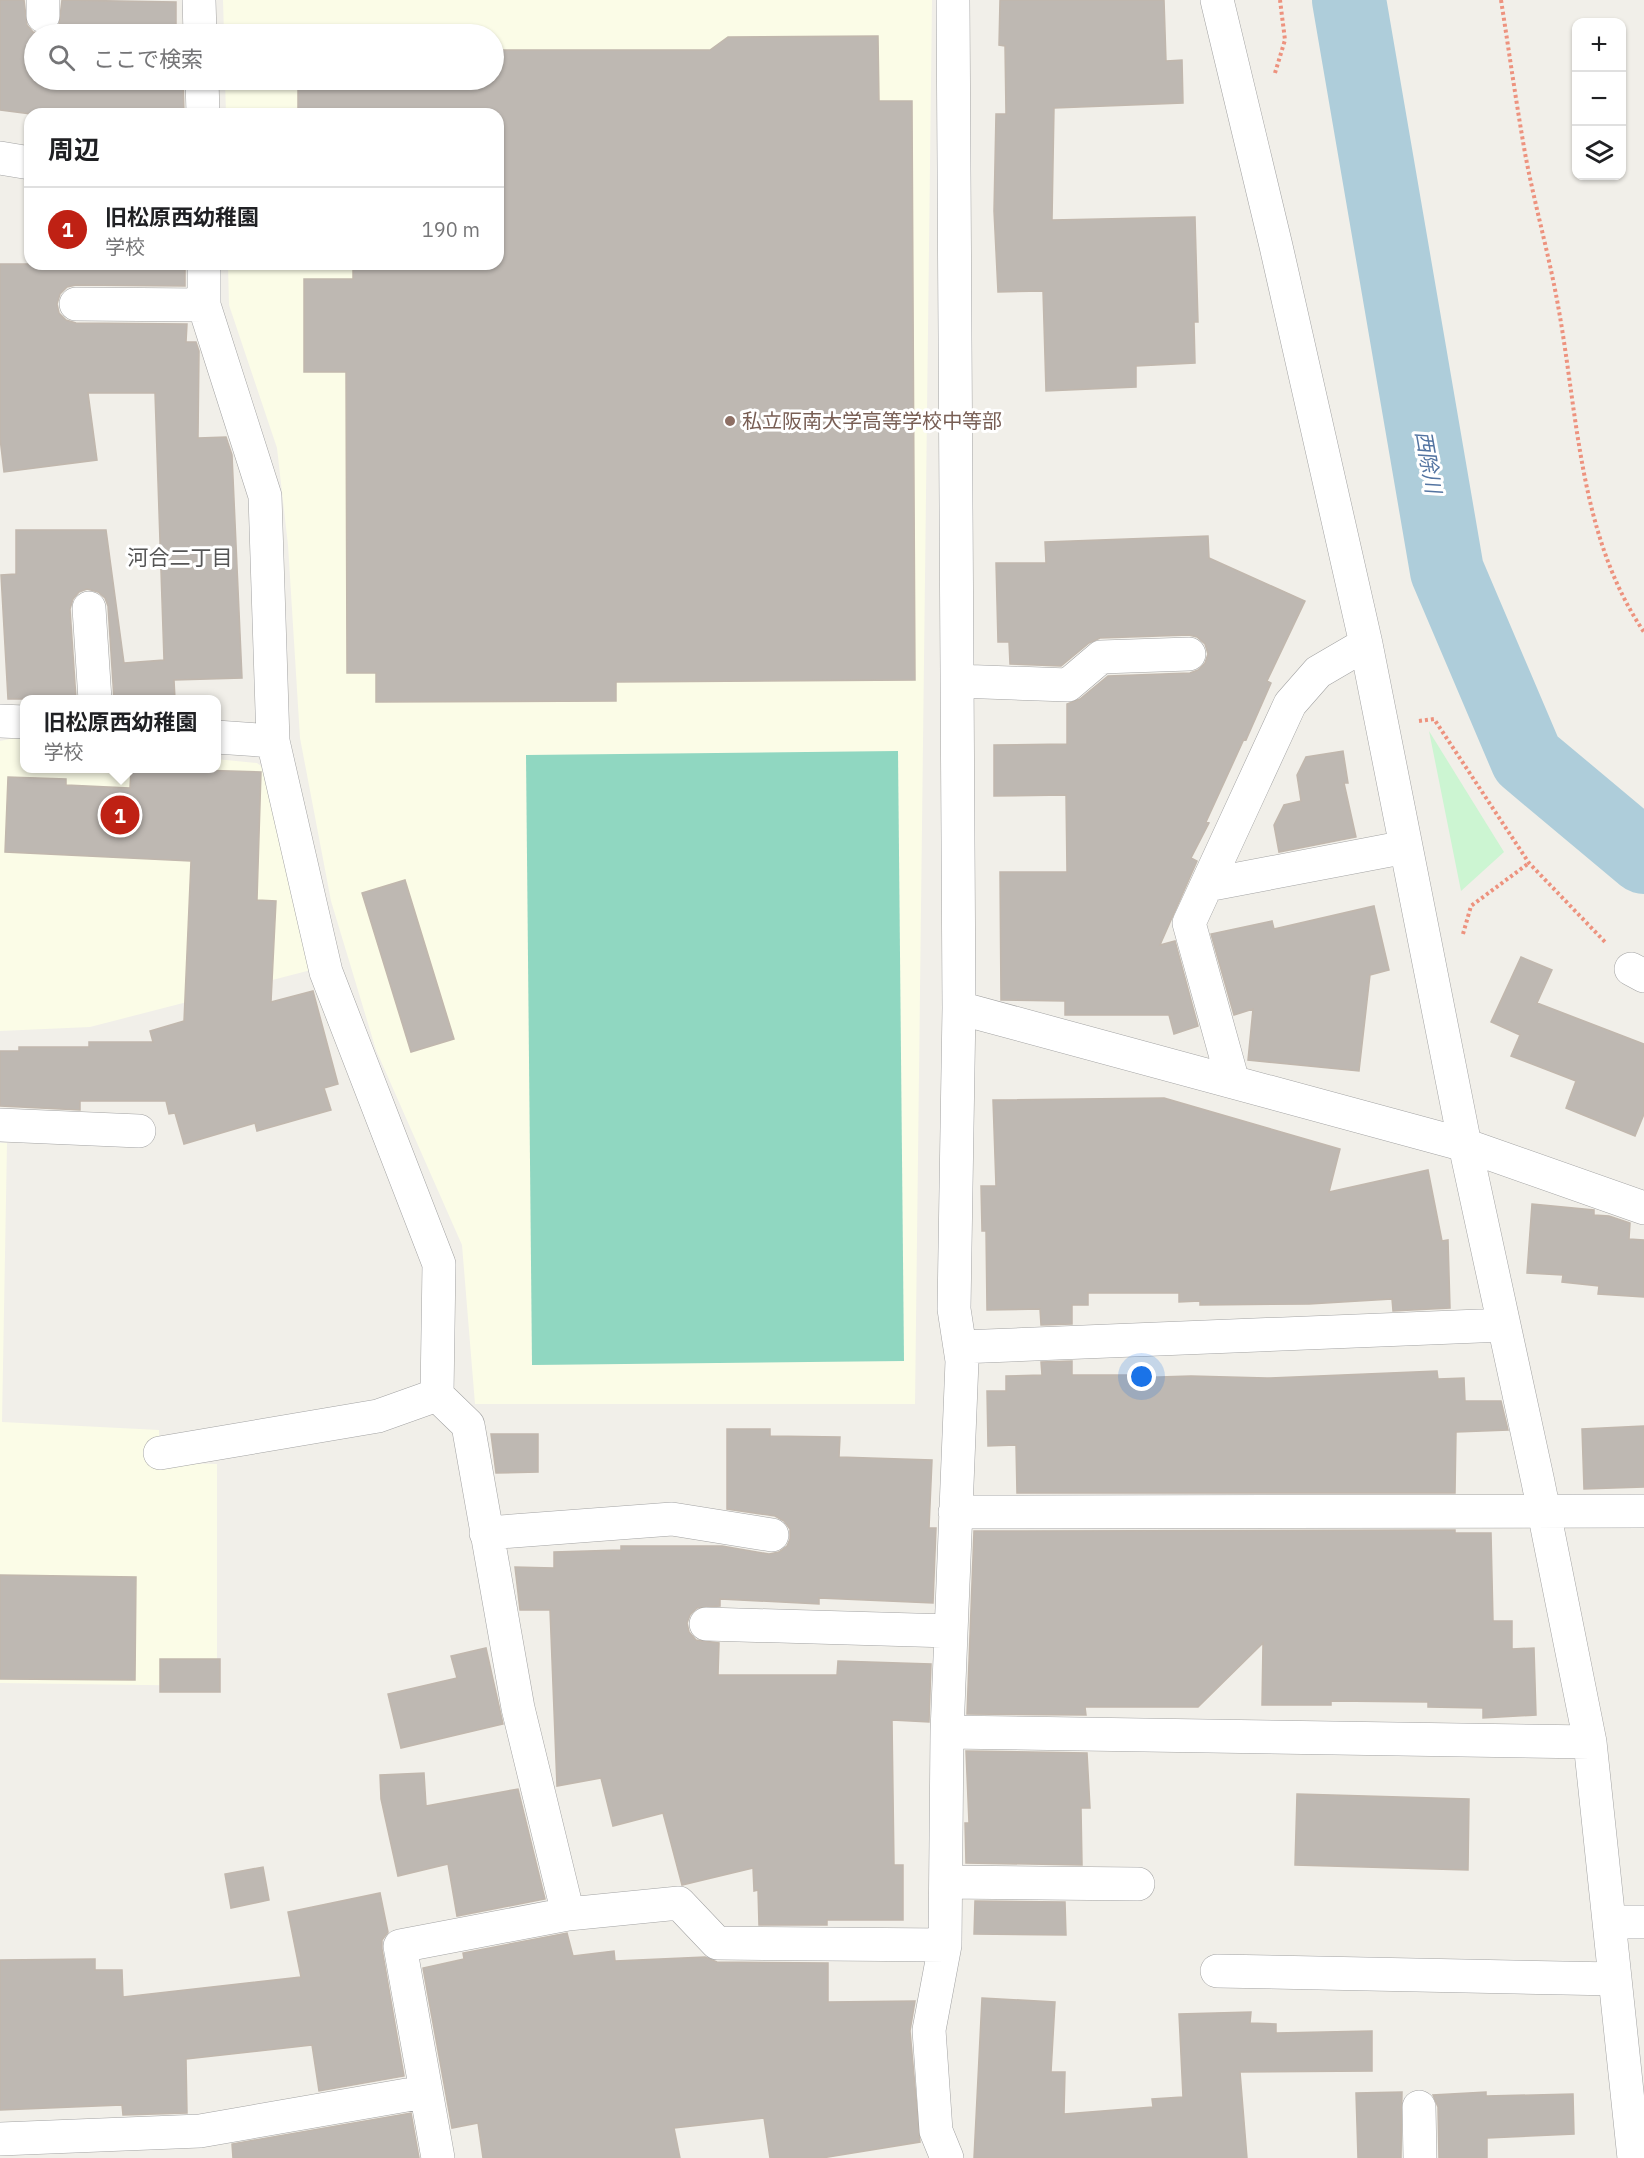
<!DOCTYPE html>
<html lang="ja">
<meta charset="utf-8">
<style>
body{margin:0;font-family:"IBM Plex Sans","Noto Sans JP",sans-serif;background:#f2f2f2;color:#202124}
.controls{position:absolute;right:18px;top:18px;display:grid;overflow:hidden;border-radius:12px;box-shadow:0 2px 4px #0004}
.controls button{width:54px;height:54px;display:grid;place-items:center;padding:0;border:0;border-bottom:2px solid #e0e0e0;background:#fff;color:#202124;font:30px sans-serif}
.you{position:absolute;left:1142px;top:1377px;width:21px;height:21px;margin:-15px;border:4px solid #fff;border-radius:50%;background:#1a73e8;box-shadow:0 0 0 9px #1a73e833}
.badge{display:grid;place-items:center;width:39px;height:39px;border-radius:50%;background:#bf2114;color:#fff;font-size:20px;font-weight:700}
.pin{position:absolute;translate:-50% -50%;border:3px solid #fff;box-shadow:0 2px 6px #0006}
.popup{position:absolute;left:20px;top:695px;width:201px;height:78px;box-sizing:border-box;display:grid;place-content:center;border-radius:12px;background:#fff;filter:drop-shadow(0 2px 4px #0005);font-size:20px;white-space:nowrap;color:#757577}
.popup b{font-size:22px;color:#202124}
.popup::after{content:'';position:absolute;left:50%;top:100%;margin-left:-12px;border:12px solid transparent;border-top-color:#fff}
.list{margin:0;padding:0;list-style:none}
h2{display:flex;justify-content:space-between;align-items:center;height:78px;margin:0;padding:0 24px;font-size:26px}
h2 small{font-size:20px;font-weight:400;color:#757577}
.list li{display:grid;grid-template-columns:39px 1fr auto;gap:18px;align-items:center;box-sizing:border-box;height:84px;padding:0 24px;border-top:2px solid #e0e0e0}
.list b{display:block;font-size:22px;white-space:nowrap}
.list p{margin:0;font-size:20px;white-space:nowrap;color:#757577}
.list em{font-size:20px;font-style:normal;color:#757577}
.icon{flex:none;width:33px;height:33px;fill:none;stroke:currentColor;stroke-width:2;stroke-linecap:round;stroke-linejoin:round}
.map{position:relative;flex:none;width:1644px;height:2158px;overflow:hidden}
.search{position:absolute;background:#fff;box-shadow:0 2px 4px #0004;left:24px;top:24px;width:480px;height:66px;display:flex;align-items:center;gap:15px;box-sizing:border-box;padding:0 21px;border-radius:33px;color:#757577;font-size:22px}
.panel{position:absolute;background:#fff;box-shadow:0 2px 4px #0004;left:24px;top:108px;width:480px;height:162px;border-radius:18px}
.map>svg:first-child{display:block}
</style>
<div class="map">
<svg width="1644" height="2158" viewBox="0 0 1644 2158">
<rect width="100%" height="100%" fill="#f1efe9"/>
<!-- education -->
<path fill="#fbfce7" d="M223,0h709l-17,1404h-440l-13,-159 -86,-195 -45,-149 -31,-163 -12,-193 -11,-97 -48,-143 -1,-41h270v-150h-272l-1,-34h269v-46h-270z
M24,736v32h192v-9l41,4 12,9 42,198 -221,57 -90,4v-290z
M0,1143h7l-5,279 157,8 1,33 57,1v222l-217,-3z"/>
<!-- park -->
<path fill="#ccf5d2" d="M1429,731l75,121 -43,39z"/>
<!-- pitch -->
<path fill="#90d7c1" d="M898,751l6,610 -372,4 -6,-610z"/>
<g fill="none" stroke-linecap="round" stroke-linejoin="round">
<!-- river -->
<path stroke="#aecdda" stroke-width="74" d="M1349,0l98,571 80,188 117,98"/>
</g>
<!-- building -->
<path fill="#beb8b2" stroke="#c1b7ad" stroke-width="1.5" d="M0,0h24l3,25 6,7 9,2h-8v46h149l1,34h-153l-31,-4z
M62,0l114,2v32h-132l9,-2 6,-7z
M1000,0h164l2,61 16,-1 1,43 -129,5 -2,112 143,-3 3,105h-4l1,41 -59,3v21l-90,4 -3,-100 -45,1 -4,-81 2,-97h10l-1,-68 -6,-1z
M878,36l1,65h33l3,579 -299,2v19l-240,1v-29h-29l-1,-301h-42v-93h49v-15h145v-150h-200v-34h196v-30h216l18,-13z
M0,264h185v22l-109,-1 -9,2 -7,7 -3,10 2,9 7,7 10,3 111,1 -1,18h10l3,9 -1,87 28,-1 6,18 10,223 -68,2 1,19h-61l-6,-93 -3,-8 -7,-6 -11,-3 -8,3 -6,7 -3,10 6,90h-68l-7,-124 15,-1v-44h90l18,133 40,-3 -9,-267h-67l9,67 -93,12 -4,-34z
M1208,536l1,22 96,43 -38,80 4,2 -25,57 -2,-1 -38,83 3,1 -18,35 6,3 -37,84 15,-4 23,85 -24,8 -5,-19h-104v-14l-64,-1 -1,-128h67l-1,-77 -72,1v-51l73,-1v-40l13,-5 28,-23 82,-3 8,-3 7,-7 3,-9 -3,-10 -8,-7 -8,-2 -89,3 -11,5 -28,23 -51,-2 -1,-22h-11l-2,-79h50l-1,-21z
M1343,751l5,32h-4l12,54 -77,15 -5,-27 10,-20 17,-4 -4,-26 9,-18z
M131,768l130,4 -4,128 19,1 -5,101 42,-11 25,93 -14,4 7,22 -74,21 -2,-8 -71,21 -9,-31 -6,1 -3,-13h-86v9l-80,-4v-55h19v-4h70v-5h64l-3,-11 34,-10 7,-160 -186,-9 3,-75 58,2v6l64,3z
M405,880l49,159 -43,13 -49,-159z
M1374,906l15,64 -19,5 -11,96 -111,-11 5,-51 -19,6 -23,-81 61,-13 2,8z
M1521,957l31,13 -15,33 107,41v70l-9,22 -69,-28 10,-27 -65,-25 9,-21 -29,-13z
M1164,1098l176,51 -11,43 99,-22 14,71 6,-1 2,68 -57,3 -1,-12 -83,5 -109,1v-4l-21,1v-9h-91v12h-16v19l-31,1 -1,-16 -53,1 -1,-79h-4l-1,-45h15l-3,-86z
M1532,1204l62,6v5l15,1 21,7 -1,16 15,1v57l-46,-3 1,-8 -37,-4 1,-7 -36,-2z
M1072,1361v14h55v3l64,-2 76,2 170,-7 1,8 26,-1 1,23h36l7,29 -52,2 -1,61h-438l-1,-48 -28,1 -1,-55h19v-15l36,-1 -1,-13z
M1644,1426v61l-60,2 -2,-60z
M727,1429h43v7l70,1 -1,20 93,3 -3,68h7l-3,75 -114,-5v6l-99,-5v7l-23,2 -7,7 -3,8 2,9 7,8 23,3 -1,32h119l1,-14 93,3 -2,58 -37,-2 2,145h9v55h-76v5h-68l-1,-35 -4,1 -1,-23 -71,17 -19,-72 -50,13 -12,-48 -44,8 -7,-176h-30l-5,-43 39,1v-16l67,-2v-4h101l47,8 10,-2 8,-6 3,-7v-10l-6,-8 -9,-5 -48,-7z
M491,1434h47v38l-42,1z
M1455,1530v3h36l2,88h19v28l22,-1 2,67 -53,3v-10l-55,-1v-5l-97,-1v4h-69l1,-62 -65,64h-113l1,8 -119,-1 7,-183z
M0,1575l136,2 -1,103 -135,-1z
M486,1648l17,76 -102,24 -13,-54 69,-16 -6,-22z
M160,1659h60v33h-60z
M966,1751l121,2 3,55h-9l1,57 -116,-2 -1,-40h4z
M424,1773l2,33 92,-17 27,110 -88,17 -9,-52 -50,12 -17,-77 -1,-24z
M1297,1794l172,5 -1,71 -173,-5z
M263,1867l6,33 -38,8 -6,-34z
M380,1893l8,39 -6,8v9l22,127 -85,15 -7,-46 -126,14 1,54 -64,2 -1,-10 -122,5v-150l95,-1v11h27l1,27 178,-20 -13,-65z
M975,1901l90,1 1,33 -92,-1z
M567,1933l6,23 41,-5 1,10 90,-4 12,5 111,1v39l87,-1 -5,30 10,111 -98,16h-52l-6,-40 -90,10 6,30h-197l-5,-35 -26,5 -29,-160 41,-9 -1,-6z
M982,1998l73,4 -4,70h14l-1,42 89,-7 -1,-8 31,-2 -4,-83 72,-2 -1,11 26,1v9l96,-2v40l-132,1 7,86h-273z
M1402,2092l-1,66h-43l-2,-65z
M1486,2092v4l87,-2 1,40 -87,4v20h-48l-1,-51 -5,-12z
M411,2113l8,45h-186l-1,-14z"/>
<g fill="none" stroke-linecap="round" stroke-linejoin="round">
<defs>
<path id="minor" d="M43,0v16
M199,0l1,34
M1217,0l59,246 90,398 99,501 73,337 52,260 44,416
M202,80l1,34
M0,158l30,5
M204,264v41l61,191 8,245 53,231 113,292 -2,131 31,30 50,283 50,206 -168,32 38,212
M76,304l128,1
M89,608l6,92
M957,681l111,4 33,-28 88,-3
M0,721l24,1
M216,737l57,4
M1207,885l199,-38
M1631,969l13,7
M959,1008l506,137 179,63
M1233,1082l-44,-159 101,-219 28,-32 48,-28
M0,1125l139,6
M960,1347l544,-22
M160,1453l218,-37 59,-21
M955,1512l689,-1
M486,1533l186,-14 100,16
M706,1624l244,7
M947,1732l643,10
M946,1882l192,2
M568,1914l111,-11 38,40 228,2
M1609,1922h35
M1217,1971l398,8
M1419,2107l1,51
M0,2139l200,-8 224,-39
M947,2158l-11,-27 -7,-101 16,-85 2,-213 15,-371 -8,-52 5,-301 -6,-1008"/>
</defs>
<!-- minor casing -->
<use href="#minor" stroke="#a3a3a3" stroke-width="34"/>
<!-- path -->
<path stroke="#ed927e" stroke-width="4" stroke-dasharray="3 3" stroke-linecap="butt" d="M1501,0c8,51 15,102 24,153 9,49 23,98 32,147 21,111 21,235 87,332
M1275,73l10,-33 -5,-40
M1419,721l15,-2 95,144 77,80
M1463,934l8,-28 58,-43"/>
<!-- minor -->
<use href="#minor" stroke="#fff" stroke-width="33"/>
</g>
<!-- markers -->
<circle fill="#8d6e63" stroke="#fff" stroke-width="2" cx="730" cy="421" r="6"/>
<g text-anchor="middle" stroke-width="6" stroke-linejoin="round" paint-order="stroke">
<!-- education labels -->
<g font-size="20" fill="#785e54" stroke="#fff" text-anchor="start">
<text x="742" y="428">私立阪南大学高等学校中等部</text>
</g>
<!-- water labels -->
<g font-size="21" font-style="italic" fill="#5374a1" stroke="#fff">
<text transform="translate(1428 462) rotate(80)" y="7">西除川</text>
</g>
<!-- neighbourhood labels -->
<g font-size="21" fill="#555" stroke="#fff">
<text x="180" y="565">河合二丁目</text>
</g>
</g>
</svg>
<div class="controls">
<button>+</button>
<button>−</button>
<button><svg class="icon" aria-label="layers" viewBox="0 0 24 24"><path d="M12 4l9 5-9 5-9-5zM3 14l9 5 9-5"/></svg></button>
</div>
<div class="you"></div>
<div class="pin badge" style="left:120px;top:815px">1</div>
<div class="popup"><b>旧松原西幼稚園</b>学校</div>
<div class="search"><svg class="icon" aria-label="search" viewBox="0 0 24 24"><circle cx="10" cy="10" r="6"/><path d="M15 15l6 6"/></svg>ここで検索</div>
<section class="panel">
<h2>周辺<small></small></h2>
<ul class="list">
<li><span class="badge">1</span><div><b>旧松原西幼稚園</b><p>学校</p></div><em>190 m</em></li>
</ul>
</section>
</div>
